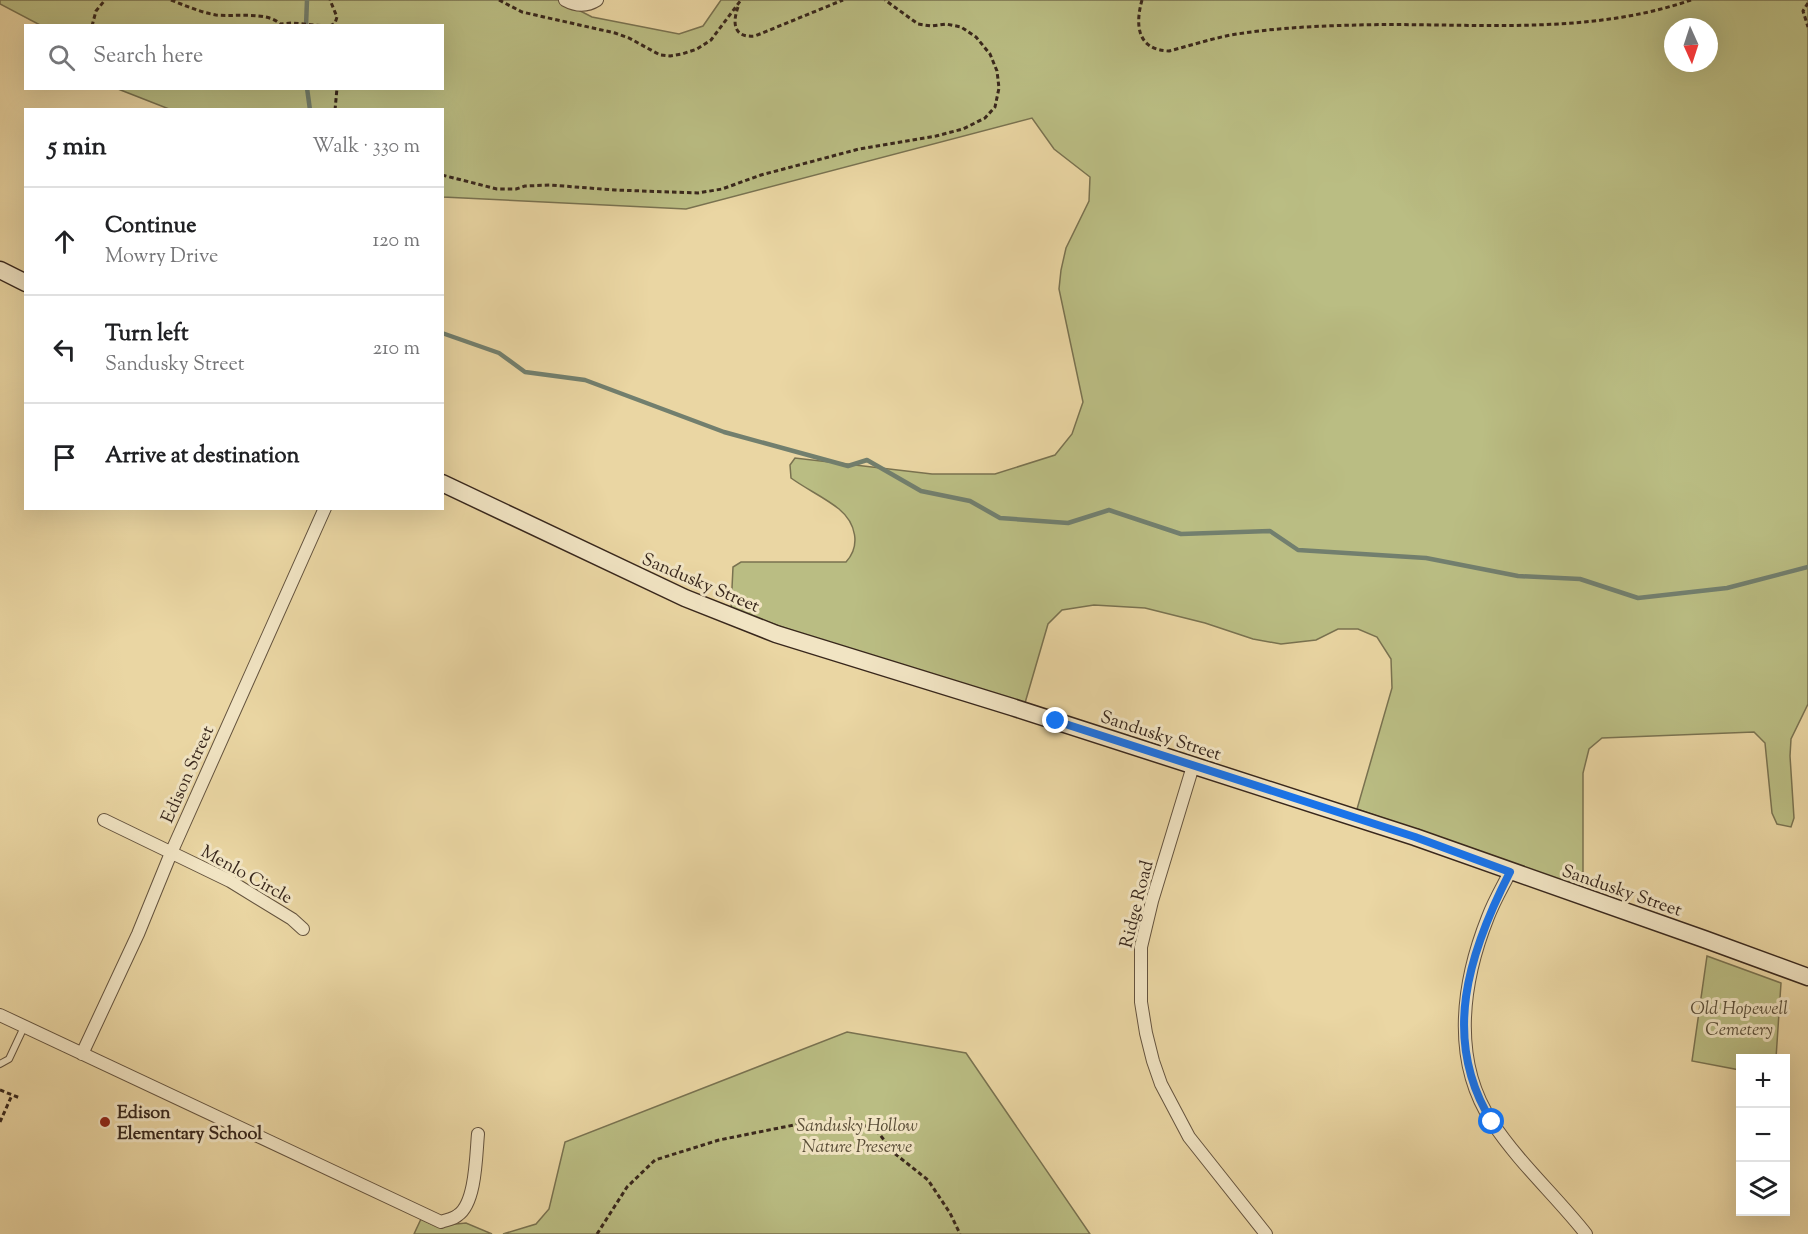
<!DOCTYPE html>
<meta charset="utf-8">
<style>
body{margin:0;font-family:"Sorts Mill Goudy",serif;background:#f6f6f6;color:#202124}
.controls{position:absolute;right:18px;bottom:18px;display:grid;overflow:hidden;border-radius:0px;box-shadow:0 6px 24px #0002}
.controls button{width:54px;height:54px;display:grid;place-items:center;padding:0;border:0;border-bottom:2px solid #e0e0e0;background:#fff;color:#202124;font:30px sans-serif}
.compass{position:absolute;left:1664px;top:18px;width:54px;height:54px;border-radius:50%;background:#fff;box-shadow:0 6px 24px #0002;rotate:177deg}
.stop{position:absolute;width:18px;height:18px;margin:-14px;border:4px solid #1a73e8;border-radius:50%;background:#fff}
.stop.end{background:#1a73e8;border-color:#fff;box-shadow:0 2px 6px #0008}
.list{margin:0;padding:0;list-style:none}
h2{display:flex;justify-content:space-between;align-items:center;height:78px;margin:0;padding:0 24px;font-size:26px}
h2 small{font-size:20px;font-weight:400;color:#757577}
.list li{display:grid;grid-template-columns:39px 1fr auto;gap:18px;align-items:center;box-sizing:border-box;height:108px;padding:0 24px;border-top:2px solid #e0e0e0}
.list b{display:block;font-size:22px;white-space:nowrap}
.list p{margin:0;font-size:20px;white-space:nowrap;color:#757577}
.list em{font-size:20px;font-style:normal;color:#757577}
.icon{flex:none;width:33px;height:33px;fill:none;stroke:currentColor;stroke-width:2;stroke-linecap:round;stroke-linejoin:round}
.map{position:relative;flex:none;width:1808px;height:1234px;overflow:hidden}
.search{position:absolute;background:#fff;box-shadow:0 6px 24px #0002;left:24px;top:24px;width:420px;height:66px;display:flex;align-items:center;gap:15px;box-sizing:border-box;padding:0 21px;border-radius:0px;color:#757577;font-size:22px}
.panel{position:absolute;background:#fff;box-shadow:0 6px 24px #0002;left:24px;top:108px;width:420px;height:402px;border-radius:0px}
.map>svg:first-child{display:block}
</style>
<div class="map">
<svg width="1808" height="1234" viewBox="0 0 1808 1234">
<rect width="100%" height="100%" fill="#ead6a3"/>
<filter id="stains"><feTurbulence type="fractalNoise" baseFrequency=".00333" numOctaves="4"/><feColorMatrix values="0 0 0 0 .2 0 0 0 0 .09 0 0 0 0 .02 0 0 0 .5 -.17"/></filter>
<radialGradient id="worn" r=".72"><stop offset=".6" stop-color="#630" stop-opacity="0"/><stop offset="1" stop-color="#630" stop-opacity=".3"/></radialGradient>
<!-- green -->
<path fill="#babd83" stroke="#797250" stroke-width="1.5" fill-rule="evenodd" d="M0,0h559l33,17 87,17 24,-8 18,-26h1087v704l-17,35 -1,17 4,62 -3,9 -14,-3 -5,-11 -7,-70 -11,-11 -152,6 -13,11 -6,24v115l-226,-79 35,-121 -1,-29 -14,-22 -19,-8h-20l-22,11 -35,4 -28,-5 -48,-16 -60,-15 -51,-3 -32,5 -14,14 -23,79 -220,-68 -74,-26 2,-42 8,-5h105c15,-16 10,-39 -7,-53 -15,-12 -33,-20 -48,-31l-1,-13 5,-7 137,16h63l60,-19 17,-21 11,-32 -24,-113 2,-19 5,-22 23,-47 1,-24 -36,-28 -22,-31 -346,91 -243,-12 -1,-87 -273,-1 -51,-20 324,-1v-62l-402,-1 -40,-21zM1673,27h36v36h-36z
M1707,956l74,27 -5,75h-36v12l-48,-9z
M847,1032l119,21 124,181h-587l33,-10 13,-15 16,-67z
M421,1219l15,7 30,-3 26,11h-78z"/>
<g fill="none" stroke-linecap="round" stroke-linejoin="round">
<!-- stream -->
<path stroke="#727f6e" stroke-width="4.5" d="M306,26l1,-26
M307,88l3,22
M442,333l57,20 26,19 60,8 139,52 124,34 19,-6 54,31 49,10 30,17 68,5 41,-13 72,24 89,-3 28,19 128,8 92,18 62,3 58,19 89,-10 81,-21"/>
<defs>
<path id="lane" d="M0,1064l9,-5 15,-32"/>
<path id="street" d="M565,0c11,6 21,7 32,0
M1193,766l-41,135 -11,46v55l5,31 7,28 8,23 28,53 77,97
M104,820l126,61 62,38 11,10
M1510,872c-7,14 -16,29 -22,45 -26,65 -37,143 4,205 27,41 64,74 94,112
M0,1015l441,207c5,-2 13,-3 17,-7 18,-12 18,-60 20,-81
M82,1054l56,-120 33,-81 154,-345"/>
<path id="secondary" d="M0,270l26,13
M442,483l243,115 91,36 236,73 403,130 289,102 104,38"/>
</defs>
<!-- lane casing -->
<use href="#lane" stroke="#64533e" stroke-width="8"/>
<!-- street casing -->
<use href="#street" stroke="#64533e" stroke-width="14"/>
<!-- secondary casing -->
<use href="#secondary" stroke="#38271c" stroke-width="19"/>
<!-- path -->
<path stroke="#38271c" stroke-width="3" stroke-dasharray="4.5 3" stroke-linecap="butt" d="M171,0c15,6 29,12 45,15 17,2 52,-4 64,9l12,-1 34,3
M499,0l23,12 93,21 14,5 31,17 10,1 12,-2 15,-5 14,-9 30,-40
M1142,0c-7,25 -5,50 27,51 20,-5 41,-12 62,-16 41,-7 85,-9 126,-10 111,-3 227,12 334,-25
M1808,3l-5,8 5,16
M738,7c-6,17 -4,31 17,29l88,-36
M92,26l4,-15 9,-11
M330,26l5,-3 2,-6 -7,-17
M335,110l2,-22
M442,175l55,14h19l9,-3 25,-1 65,5 83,3 24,-4 39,-14 98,-26 77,-13 27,-7 22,-11 10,-11 4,-19 -2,-17 -7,-17 -14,-17 -15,-10 -15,-3 -15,2 -13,-2 -33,-24
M0,1090l20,8
M0,1122l12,-27
M597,1234l30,-47 28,-27 64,-20 85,-17 30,-1 40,5 20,26 34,27 22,33 10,21"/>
<!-- lane -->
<use href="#lane" stroke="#f1e4c3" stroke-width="6"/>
<!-- street -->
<use href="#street" stroke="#f1e4c3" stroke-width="12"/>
<!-- secondary -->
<use href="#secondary" stroke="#f1e4c3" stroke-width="16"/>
</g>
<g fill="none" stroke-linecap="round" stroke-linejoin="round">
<!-- route -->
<path stroke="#1a73e8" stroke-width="8" d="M1056,721l359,116 95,35c-41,80 -70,167 -18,250"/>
</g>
<!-- markers -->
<circle fill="#8f2418" stroke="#f1e4c3" stroke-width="2" cx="105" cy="1122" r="6"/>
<g text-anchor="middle" stroke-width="6" stroke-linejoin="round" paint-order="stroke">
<!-- street labels -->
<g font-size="18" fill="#38271c" stroke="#f1e4c3">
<text transform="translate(701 582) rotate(23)" y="6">Sandusky Street</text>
<text transform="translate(1161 735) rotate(18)" y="6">Sandusky Street</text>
<text transform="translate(187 774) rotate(-66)" y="6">Edison Street</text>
<text transform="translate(247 874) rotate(29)" y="6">Menlo Circle</text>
<text transform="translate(1622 890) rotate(19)" y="6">Sandusky Street</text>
<text transform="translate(1136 904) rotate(-76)" y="6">Ridge Road</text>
</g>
<!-- park labels -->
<g font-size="18" font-style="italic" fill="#584c36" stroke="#f1e4c3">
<text x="1739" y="1014">Old Hopewell<tspan x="1739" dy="21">Cemetery</tspan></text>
<text x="857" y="1131">Sandusky Hollow<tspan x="857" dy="21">Nature Preserve</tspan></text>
</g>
<!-- poi labels -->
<g font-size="18" font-weight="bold" fill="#38271c" stroke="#f1e4c3" text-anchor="start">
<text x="117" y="1118">Edison<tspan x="117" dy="21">Elementary School</tspan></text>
</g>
</g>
<rect width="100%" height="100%" filter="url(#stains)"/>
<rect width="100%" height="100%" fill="url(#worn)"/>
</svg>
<div class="controls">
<button>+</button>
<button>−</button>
<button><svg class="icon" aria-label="layers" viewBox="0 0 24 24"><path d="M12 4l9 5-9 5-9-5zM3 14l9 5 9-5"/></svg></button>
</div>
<svg class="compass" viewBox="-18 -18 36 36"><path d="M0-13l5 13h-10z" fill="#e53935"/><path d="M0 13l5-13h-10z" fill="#757577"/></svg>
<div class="stop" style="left:1492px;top:1122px"></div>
<div class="stop end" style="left:1056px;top:721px"></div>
<div class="search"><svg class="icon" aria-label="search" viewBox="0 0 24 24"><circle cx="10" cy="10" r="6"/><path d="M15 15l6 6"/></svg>Search here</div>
<section class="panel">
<h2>5 min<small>Walk · 330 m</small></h2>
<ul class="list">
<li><svg class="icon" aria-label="ahead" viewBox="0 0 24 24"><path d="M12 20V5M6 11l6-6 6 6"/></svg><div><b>Continue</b><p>Mowry Drive</p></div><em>120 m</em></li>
<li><svg class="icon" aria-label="left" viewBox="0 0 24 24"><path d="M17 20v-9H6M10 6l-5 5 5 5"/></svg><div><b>Turn left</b><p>Sandusky Street</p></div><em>210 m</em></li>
<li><svg class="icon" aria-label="arrive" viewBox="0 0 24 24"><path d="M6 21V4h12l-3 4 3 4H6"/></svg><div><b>Arrive at destination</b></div></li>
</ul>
</section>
</div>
